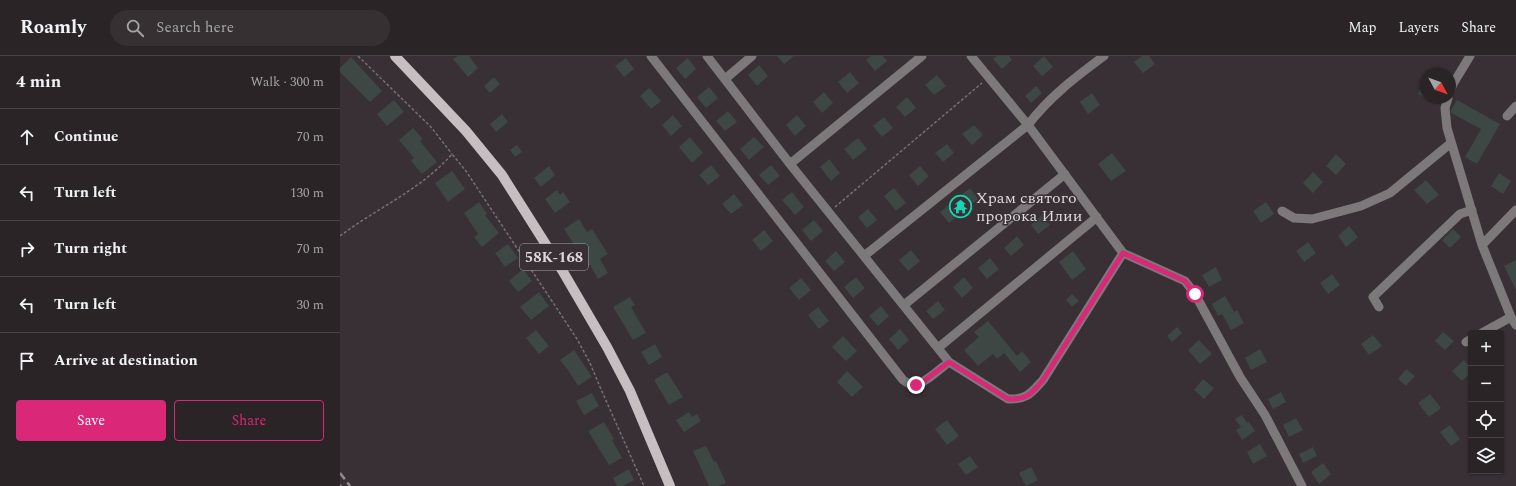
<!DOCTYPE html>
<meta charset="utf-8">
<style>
body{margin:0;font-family:Spectral,serif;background:#363033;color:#f1f3f6}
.controls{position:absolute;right:12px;bottom:12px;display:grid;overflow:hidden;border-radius:4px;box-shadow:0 1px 3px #0004}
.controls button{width:36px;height:36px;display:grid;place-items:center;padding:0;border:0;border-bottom:1px solid #464144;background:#2a2427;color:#f1f3f6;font:20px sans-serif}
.compass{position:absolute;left:1080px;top:12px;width:36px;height:36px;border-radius:50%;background:#2a2427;box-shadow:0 1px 3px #0004;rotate:131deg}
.stop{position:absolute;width:12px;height:12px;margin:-9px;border:3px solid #db2777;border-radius:50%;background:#fff}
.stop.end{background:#db2777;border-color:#fff;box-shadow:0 1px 4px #0008}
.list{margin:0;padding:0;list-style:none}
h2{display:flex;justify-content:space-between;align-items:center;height:52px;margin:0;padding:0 16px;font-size:17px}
h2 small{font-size:13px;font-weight:400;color:#a5a4a7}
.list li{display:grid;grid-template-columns:26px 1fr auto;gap:12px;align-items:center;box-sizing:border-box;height:56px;padding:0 16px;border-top:1px solid #464144}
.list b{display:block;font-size:15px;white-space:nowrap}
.list em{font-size:13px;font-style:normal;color:#a5a4a7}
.actions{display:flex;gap:8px;padding:12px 16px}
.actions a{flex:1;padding:9px 0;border:1px solid #db2777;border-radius:4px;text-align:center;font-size:14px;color:#db2777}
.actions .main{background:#db2777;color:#fff}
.icon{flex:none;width:22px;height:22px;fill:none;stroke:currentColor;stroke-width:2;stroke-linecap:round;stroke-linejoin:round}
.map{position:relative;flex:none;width:1176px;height:430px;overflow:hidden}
header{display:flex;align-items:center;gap:24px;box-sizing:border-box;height:56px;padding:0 20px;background:#2a2427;border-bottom:1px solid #464144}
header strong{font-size:19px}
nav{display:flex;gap:22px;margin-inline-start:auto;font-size:14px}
.search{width:280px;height:36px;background:#363033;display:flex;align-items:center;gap:10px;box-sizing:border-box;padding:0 14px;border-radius:22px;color:#a5a4a7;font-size:15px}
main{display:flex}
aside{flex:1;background:#2a2427}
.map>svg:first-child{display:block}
</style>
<header>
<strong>Roamly</strong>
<div class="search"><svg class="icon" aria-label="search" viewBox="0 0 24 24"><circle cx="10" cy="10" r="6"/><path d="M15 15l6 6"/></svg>Search here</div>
<nav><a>Map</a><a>Layers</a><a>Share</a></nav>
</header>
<main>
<aside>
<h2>4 min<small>Walk · 300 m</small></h2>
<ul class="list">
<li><svg class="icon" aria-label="ahead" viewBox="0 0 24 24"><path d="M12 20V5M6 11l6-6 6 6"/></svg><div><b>Continue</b></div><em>70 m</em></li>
<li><svg class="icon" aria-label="left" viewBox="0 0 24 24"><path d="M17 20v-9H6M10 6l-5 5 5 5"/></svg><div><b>Turn left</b></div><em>130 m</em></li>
<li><svg class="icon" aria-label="right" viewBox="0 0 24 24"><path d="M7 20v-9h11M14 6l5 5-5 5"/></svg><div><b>Turn right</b></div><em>70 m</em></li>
<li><svg class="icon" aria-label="left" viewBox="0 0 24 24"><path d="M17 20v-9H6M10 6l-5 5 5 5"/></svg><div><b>Turn left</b></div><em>30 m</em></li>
<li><svg class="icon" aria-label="arrive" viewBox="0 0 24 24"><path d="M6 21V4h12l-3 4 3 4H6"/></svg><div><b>Arrive at destination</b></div></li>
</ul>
<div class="actions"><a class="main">Save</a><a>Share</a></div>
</aside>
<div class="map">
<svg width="1176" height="430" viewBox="0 0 1176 430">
<rect width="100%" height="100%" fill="#383034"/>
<!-- building -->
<path fill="#3d4743" d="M118,0h11l9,12 -10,9 -15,-18z
M437,0h17l-10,8z
M531,0h12l4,5 -12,10 -9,-11z
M657,0h12l3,4 -10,9 -9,-10z
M704,0l9,11 -11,9 -9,-10z
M802,0h7l6,8 -12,9 -9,-11z
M11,1l31,34 -12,11 -30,-30v-4z
M286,2l8,11 -10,8 -9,-11z
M348,2l8,11 -11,10 -9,-11z
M419,9l9,11 -11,10 -9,-11z
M510,16l9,11 -12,10 -9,-11z
M597,19l9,11 -12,9 -9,-10z
M154,21l6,7 -10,9 -6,-7z
M1086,22v20l-8,-4z
M696,30l6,7 -11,10 -6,-7z
M369,31l9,11 -12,10 -9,-11z
M309,32l12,13 -10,8 -11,-13z
M484,36l9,11 -11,10 -9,-11z
M752,37l8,12 -12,9 -8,-12z
M567,41l9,11 -11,9 -9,-10z
M54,44l10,12 -17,14 -10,-12z
M1117,44l43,24 -23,40 -12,-7 16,-28 -30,-16v-3z
M388,55l9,11 -12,9 -9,-10z
M162,58l6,8 -12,10 -6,-8z
M333,59l9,11 -11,10 -9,-11z
M457,59l9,11 -11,10 -9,-11z
M544,61l9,11 -11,9 -9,-11z
M634,69l9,10 -11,10 -10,-11z
M73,72l10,11 -3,2 17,21 -15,12 -11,-13 3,-3 -15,-18z
M350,81l13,16 -11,10 -13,-16z
M414,81l10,10 -15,13 -9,-11z
M518,82l9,11 -14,11 -9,-11z
M607,88l7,9 -11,9 -8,-9z
M177,89l5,7 -7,5 -5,-7z
M772,97l14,18 -15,10 -13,-17z
M996,98l10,10 -10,11 -10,-9z
M489,103l11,14 -9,8 -11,-14z
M371,109l9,11 -12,9 -9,-10z
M431,109l9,11 -12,9 -9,-10z
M209,110l6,9 -14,12 -7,-9z
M580,110l9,10 -11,10 -9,-11z
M112,115l13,18 -17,13 -13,-19z
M973,116l10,10 -10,11 -10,-10z
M1159,117l12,8 -8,13 -12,-8z
M1086,124l13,15 -12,9 -13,-14z
M554,132l12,15 -10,8 -12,-15z
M630,132l8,11 -29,24 -9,-11z
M217,134l3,5 3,-3 7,10 -15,11 -10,-14z
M452,136l12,15 -9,8 -13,-15z
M394,138l9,11 -12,9 -9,-10z
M139,146l8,12 -2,1 14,18 -17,14 -8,-10 4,-3 -14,-21z
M926,146l8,12 -13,9 -8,-12z
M528,153l9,11 -10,8 -9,-11z
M702,159l8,10 -12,9 -7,-9z
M239,163l8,13 5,-3 16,25 -8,5 8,14 -10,6 -8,-14 -2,1 -24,-37z
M474,164l9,11 -12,10 -9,-11z
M1009,170l9,11 -12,10 -8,-11z
M1113,173l8,8 -11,11 -8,-8z
M424,174l9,11 -12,10 -9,-11z
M677,180l7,9 -13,11 -7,-8z
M968,186l8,11 -12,9 -8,-11z
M168,188l10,14 -13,9 -10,-14z
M571,194l9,11 -12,10 -9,-11z
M496,195l9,11 -11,9 -9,-10z
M733,195l13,18 -14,11 -13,-18z
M650,202l9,11 -12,10 -9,-11z
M1176,204v30l-12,-24z
M876,211l6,13 -13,7 -7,-12z
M183,213l9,12 -14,11 -9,-11z
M992,218l8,11 -12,9 -8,-11z
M516,221l9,11 -12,10 -9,-11z
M624,221l9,11 -11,10 -9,-11z
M461,222l10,12 -12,10 -10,-12z
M199,236l10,14 -18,14 -11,-13z
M732,238l7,7 -7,6 -6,-7z
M885,240l9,16 3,-2 7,13 -13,7 -9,-16 -4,2 -6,-12z
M290,241l5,8 -4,2 15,26 -13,7 -20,-33z
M598,245l7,9 -12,9 -7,-8z
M541,250l8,10 -11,10 -9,-10z
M478,251l11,14 -10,8 -11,-14z
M648,265l29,35 5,-5 9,11 -11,10 -16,-19 -7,6 -4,-5 -15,12 -14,-16 15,-13 -5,-5z
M837,271l5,6 -10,9 -5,-6z
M560,273l9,11 -11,10 -9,-11z
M196,274l13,16 -10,8 -13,-16z
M1103,276l11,9 -9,9 -10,-9z
M1033,279l9,11 -13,9 -8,-11z
M503,280l14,15 -11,10 -14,-14z
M859,284l13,14 -12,10 -12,-14z
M315,288l7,13 -13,8 -8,-13z
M920,293l7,13 -16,8 -6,-12z
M234,294l18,27 -14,9 -10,-16 -8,-10z
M1124,304l7,8v4l-9,9 -10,-10z
M1066,313l9,7 -9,10 -8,-7z
M507,315l16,16 -11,10 -15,-15z
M327,316l16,25 -14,8 -15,-25z
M863,323l11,9 -10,11 -10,-9z
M941,336l5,10 -13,7 -5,-10z
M252,337l7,13 -15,9 -8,-14z
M1090,338l11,14 -12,9 -11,-14z
M349,356l3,5 5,-3 4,7 -17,11 -8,-12z
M902,359l5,8 2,-1 6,9 -13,9 -6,-10 5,-3 -6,-8z
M956,362l7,12 -14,7 -6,-12z
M607,364l12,16 -12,9 -12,-16z
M264,366l10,17 -2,1 10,18 -13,7 -21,-34z
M1110,369l10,14 -9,7 -11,-14z
M920,388l7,12 -14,8 -6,-12z
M366,390l8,16 2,-1 10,22 -8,3h-9l-16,-35z
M973,391l4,9 -14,7 -4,-9z
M630,400l8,11 -12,8 -8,-11z
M983,407l8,11 -12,10 -8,-12z
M691,411l7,13 -12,6 -7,-13z
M289,413l5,11 -11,6h-6l-4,-8z"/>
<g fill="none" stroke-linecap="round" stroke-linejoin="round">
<!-- path -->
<path stroke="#766f73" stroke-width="1.5" stroke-dasharray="3 2" stroke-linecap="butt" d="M18,0l73,71 21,27
M495,151l147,-124
M0,180c37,-28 82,-47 112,-82l14,17 111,168 13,24 10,24 44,99"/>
<!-- minor -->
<path stroke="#7d787a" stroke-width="9" d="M311,0l252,324c4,3 7,5 12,5 9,-1 26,-17 34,-23
M367,0l83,108 159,198 59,37c19,1 23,-6 35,-19l80,-127
M631,0l57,69 95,128 62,28 10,13 45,83 25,38 37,71
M385,23l27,-23
M1110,36l3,-8 17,-28
M1108,42l-3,10 2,20 35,117 29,72 5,8
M1167,60l9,-10
M450,108l132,-108
M942,155l12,7 18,1 49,-13 29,-13 61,-50
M1142,189l34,-35
M524,200l164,-131c21,-28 49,-49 76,-69
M564,249l161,-131
M1039,251l-6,-10 87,-83 12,-4
M1142,277l29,-16
M1126,286l5,-3
M598,292l159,-131"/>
<!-- major -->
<path stroke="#c7bec2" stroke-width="10" d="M55,0l71,75 36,44 60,95 45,77 23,44 40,95"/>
<!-- rail -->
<path stroke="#918a8e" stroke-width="2.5" stroke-dasharray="8 4" stroke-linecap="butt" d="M0,417l10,13
M0,429l1,1"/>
</g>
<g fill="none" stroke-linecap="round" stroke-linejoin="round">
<!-- route -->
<path stroke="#db2777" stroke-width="5" d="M576,329l8,-4 25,-19 59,37c19,1 23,-5 35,-19l80,-127 62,28 10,13"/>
</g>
<!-- icons -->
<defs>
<symbol id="temple-ring" viewBox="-11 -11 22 22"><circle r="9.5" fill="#383034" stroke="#15d5b3" stroke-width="1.5"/><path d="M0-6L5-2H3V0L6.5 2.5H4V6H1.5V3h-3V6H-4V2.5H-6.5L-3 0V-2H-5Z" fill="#15d5b3"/></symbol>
</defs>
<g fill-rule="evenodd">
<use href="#temple-ring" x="608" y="138" width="25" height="25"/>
</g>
<g text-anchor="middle" stroke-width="3" stroke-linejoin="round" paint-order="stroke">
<!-- shield labels -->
<rect fill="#383034" stroke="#ada6aa" stroke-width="1" x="180" y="188" width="68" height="26" rx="3"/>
<g font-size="15" font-weight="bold" fill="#dfd9dc">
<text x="214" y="206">58К-168</text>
</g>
<!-- poi labels -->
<g font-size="16" fill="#dfd9dc" stroke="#383034" text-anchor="start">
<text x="636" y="147">Храм святого<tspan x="636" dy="18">пророка Илии</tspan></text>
</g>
</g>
</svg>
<div class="controls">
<button>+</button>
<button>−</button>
<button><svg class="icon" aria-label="locate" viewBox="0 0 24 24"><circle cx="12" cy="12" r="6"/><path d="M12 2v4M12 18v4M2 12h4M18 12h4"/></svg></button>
<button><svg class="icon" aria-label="layers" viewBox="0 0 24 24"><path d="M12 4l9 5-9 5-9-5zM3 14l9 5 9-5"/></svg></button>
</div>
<svg class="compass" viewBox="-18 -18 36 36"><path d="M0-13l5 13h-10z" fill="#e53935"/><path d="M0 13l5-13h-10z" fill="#a5a4a7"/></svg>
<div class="stop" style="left:855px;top:238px"></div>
<div class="stop end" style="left:576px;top:329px"></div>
</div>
</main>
